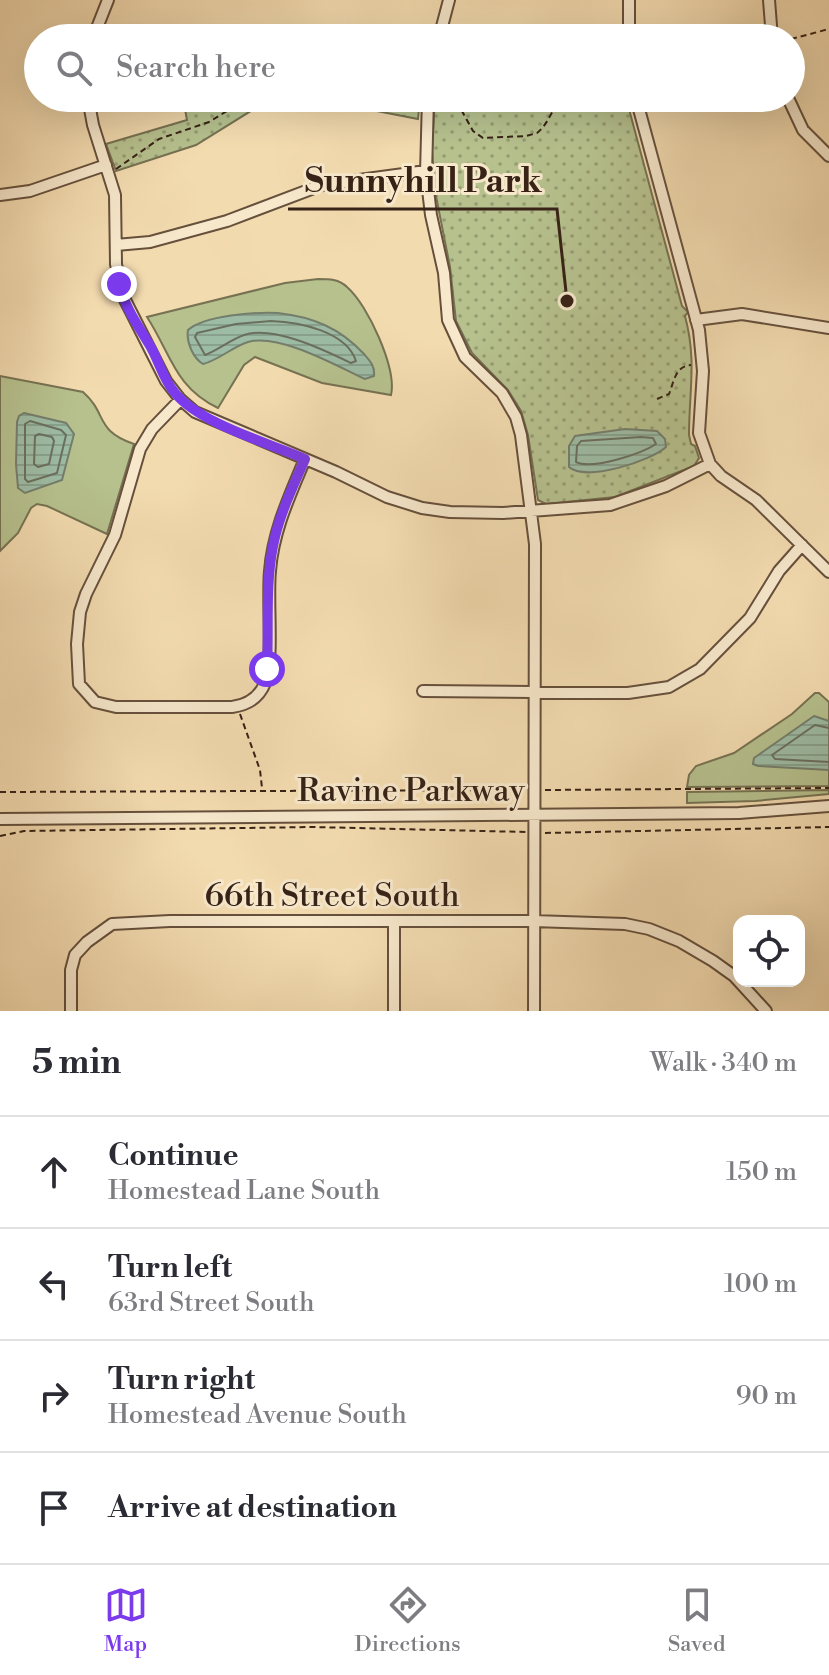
<!DOCTYPE html>
<meta charset="utf-8">
<style>
body{margin:0;font-family:"Libre Bodoni",serif;background:#f7f7f7;color:#2b2b33}
.controls{position:absolute;right:24px;bottom:24px;display:grid;overflow:hidden;border-radius:16px;box-shadow:0 8px 32px #0002}
.controls button{width:72px;height:72px;display:grid;place-items:center;padding:0;border:0;border-bottom:2px solid #e1e1e2;background:#fff;color:#2b2b33;font:40px sans-serif}
.stop{position:absolute;width:24px;height:24px;margin:-18px;border:6px solid #7c3aed;border-radius:50%;background:#fff}
.stop.end{background:#7c3aed;border-color:#fff;box-shadow:0 2px 8px #0008}
.list{margin:0;padding:0;list-style:none}
h2{display:flex;justify-content:space-between;align-items:center;height:104px;margin:0;padding:0 32px;font-size:34px}
h2 small{font-size:26px;font-weight:400;color:#7c7c81}
.list li{display:grid;grid-template-columns:52px 1fr auto;gap:24px;align-items:center;box-sizing:border-box;height:112px;padding:0 32px;border-top:2px solid #e1e1e2}
.list b{display:block;font-size:30px;white-space:nowrap}
.list p{margin:0;font-size:26px;white-space:nowrap;color:#7c7c81}
.list em{font-size:26px;font-style:normal;color:#7c7c81}
.icon{flex:none;width:44px;height:44px;fill:none;stroke:currentColor;stroke-width:2;stroke-linecap:round;stroke-linejoin:round}
.map{position:relative;flex:none;width:829px;height:1011px;overflow:hidden}
.search{position:absolute;background:#fff;box-shadow:0 8px 32px #0002;left:24px;right:24px;top:24px;height:88px;display:flex;align-items:center;gap:20px;box-sizing:border-box;padding:0 28px;border-radius:44px;color:#7c7c81;font-size:30px}
.sheet{height:552px;background:#fff}
nav{display:flex;justify-content:space-around;align-items:center;box-sizing:border-box;height:112px;border-top:2px solid #e1e1e2;background:#fff;font-size:22px;color:#7c7c81}
nav a{display:grid;justify-items:center;gap:4px}
nav .on{color:#7c3aed}
.map>svg:first-child{display:block}
</style>
<div class="map">
<svg width="829" height="1011" viewBox="0 0 829 1011">
<defs>
<pattern id="park-dots" width="8" height="8" patternUnits="userSpaceOnUse" patternTransform="scale(2)"><rect width="8" height="8" fill="#b6c18e"/><path d="M2 2h.1M6 6h.1" fill="none" stroke="#959c73" stroke-width="1.8" stroke-linecap="round"/></pattern>
<pattern id="water-rules" width="6" height="5" patternUnits="userSpaceOnUse" patternTransform="scale(2)"><rect width="6" height="5" fill="#9dbca5"/><path d="M0 2.5h6" fill="none" stroke="#88a18d"/></pattern>
</defs>
<rect width="100%" height="100%" fill="#f3dbb0"/>
<filter id="stains"><feTurbulence type="fractalNoise" baseFrequency=".0025" numOctaves="4"/><feColorMatrix values="0 0 0 0 .2 0 0 0 0 .09 0 0 0 0 .02 0 0 0 .5 -.17"/></filter>
<radialGradient id="worn" r=".72"><stop offset=".6" stop-color="#630" stop-opacity="0"/><stop offset="1" stop-color="#630" stop-opacity=".3"/></radialGradient>
<!-- green -->
<path fill="#b6c18e" stroke="#767252" stroke-width="2" d="M318,279c11,0 21,0 29,8 21,18 50,82 44,108l-69,-12 -67,-26 -11,8 -26,43c-43,-20 -47,-54 -71,-91l138,-34z
M0,376l83,16c25,22 11,38 51,52l-27,90 -60,-28 -10,-2 -6,4 -13,25 -18,18z
M815,693h4l10,9v84l-142,1 2,-12 7,-9 38,-13 58,-39z
M829,790v4l-74,7 -68,2v-11z"/>
<!-- park -->
<path fill="url(#park-dots)" stroke="#767252" stroke-width="2" d="M183,98h237l-2,21 -72,-14 -84,-1 -66,41 -80,26 -10,-27 81,-24z
M435,98h191l56,208 6,6 -3,4c12,45 4,75 4,119l2,9 4,2 4,12 -5,8 -79,31 -69,7 -8,-4 -10,-65 -7,-24 -13,-21 -36,-37 -16,-32 -6,-54 -15,-76 -3,-41z"/>
<!-- water -->
<path fill="url(#water-rules)" stroke="#747e6c" stroke-width="2" d="M278,313c35,4 62,15 86,41 6,7 11,12 10,22l-9,3c-28,-13 -86,-46 -117,-37 -16,5 -29,18 -45,22 -10,-6 -17,-22 -15,-34 17,-15 68,-18 90,-17z
M24,413l42,10 8,11 -12,46 -37,13 -7,-5 -2,-24 1,-42 2,-6z
M625,429l32,2 8,8 1,8c-15,14 -80,35 -97,20v-21l6,-10z
M814,716l15,5v49l-71,-4 -5,-2 1,-6z"/>
<g fill="none" stroke-linecap="round" stroke-linejoin="round">
<!-- shore -->
<path stroke="#6a6f5e" stroke-width="2" d="M271,321c28,1 75,10 85,40l-5,2c-27,-13 -78,-38 -107,-28 -14,5 -26,15 -39,20l-10,-18 2,-4 39,-9z
M30,421l31,9 5,5 -9,38 -29,9 -3,-3v-55z
M39,434l13,3 2,4 -5,23 -11,3 -4,-3 1,-28z
M641,437l12,1 3,6c-15,10 -64,26 -80,18l1,-16 4,-5z
M829,728l-14,-3 -43,30 3,4 54,3"/>
<defs>
<path id="minor" d="M769,0l3,38
M93,38l15,-38
M439,38l10,-38
M629,38v-38
M88,98l5,27 22,70 1,69 6,30 44,87 14,18 15,13 141,60 51,25 35,11 28,4 53,1 107,-8 56,-19 44,-22 11,12 35,24 73,72
M428,98l-2,75 5,42 13,58 4,47 17,37 37,36 14,24 5,18 14,109 -1,467
M636,98l63,232 4,41 -4,62 11,31
M788,98l15,32 26,26
M0,195l30,-4 76,-26
M116,245l34,-3 77,-21 95,-36 104,-14
M696,320l46,-6 87,14
M180,400l-28,29 -12,20 -25,86 -29,59 -6,18 -3,32 2,40 16,18 21,5h116c15,-2 27,-9 33,-24 9,-25 2,-82 5,-112 3,-40 20,-76 35,-112
M423,691l205,2 41,-6 31,-18 50,-51 29,-47 23,-26
M0,819l739,-6 90,-7
M394,922v89
M71,1011v-41l4,-15 12,-13 25,-18 58,-3h363l92,3 24,5 30,12 34,20 21,15 32,35"/>
</defs>
<!-- minor casing -->
<use href="#minor" stroke="#66503c" stroke-width="14"/>
<!-- path -->
<path stroke="#372216" stroke-width="2" stroke-dasharray="6 4" stroke-linecap="butt" d="M791,39l38,-10
M436,98l22,6 15,27 10,7 43,-2 11,-3c13,-10 14,-26 27,-35
M463,109l12,-6
M116,169l43,-30 50,-17 39,-24
M657,399l12,-5c5,-12 6,-28 22,-29
M240,714l20,56 2,18
M545,790l284,-2
M0,792l523,-2
M545,833l284,-6
M0,836l24,-5 289,-4 213,5"/>
<!-- minor -->
<use href="#minor" stroke="#f7e8cc" stroke-width="10"/>
</g>
<g fill="none" stroke-linecap="round" stroke-linejoin="round">
<!-- route -->
<path stroke="#7c3aed" stroke-width="10" d="M119,284c6,23 18,40 30,60 10,16 13,34 26,49 24,30 93,50 130,66 -12,28 -26,56 -32,87 -8,40 -4,82 -6,123"/>
</g>
<g text-anchor="middle" stroke-width="6" stroke-linejoin="round" paint-order="stroke">
<!-- street labels -->
<g font-size="32" fill="#372216" stroke="#f7e8cc">
<text x="411" y="801">Ravine Parkway</text>
<text x="332" y="906">66th Street South</text>
</g>
</g>
<!-- callouts -->
<path fill="none" stroke="#372216" stroke-width="3" d="M567 301L557 209H288"/>
<circle fill="#372216" stroke="#f7e8cc" stroke-width="3" cx="567" cy="301" r="8"/>
<g font-size="34" text-anchor="middle" font-weight="bold" fill="#372216" stroke="#f7e8cc" stroke-width="6" stroke-linejoin="round" paint-order="stroke">
<text x="423" y="192">Sunnyhill Park</text>
</g>
<rect width="100%" height="100%" filter="url(#stains)"/>
<rect width="100%" height="100%" fill="url(#worn)"/>
</svg>
<div class="controls">
<button><svg class="icon" aria-label="locate" viewBox="0 0 24 24"><circle cx="12" cy="12" r="6"/><path d="M12 2v4M12 18v4M2 12h4M18 12h4"/></svg></button>
</div>
<div class="stop" style="left:267px;top:669px"></div>
<div class="stop end" style="left:119px;top:284px"></div>
<div class="search"><svg class="icon" aria-label="search" viewBox="0 0 24 24"><circle cx="10" cy="10" r="6"/><path d="M15 15l6 6"/></svg>Search here</div>
</div>
<section class="sheet">
<h2>5 min<small>Walk · 340 m</small></h2>
<ul class="list">
<li><svg class="icon" aria-label="ahead" viewBox="0 0 24 24"><path d="M12 20V5M6 11l6-6 6 6"/></svg><div><b>Continue</b><p>Homestead Lane South</p></div><em>150 m</em></li>
<li><svg class="icon" aria-label="left" viewBox="0 0 24 24"><path d="M17 20v-9H6M10 6l-5 5 5 5"/></svg><div><b>Turn left</b><p>63rd Street South</p></div><em>100 m</em></li>
<li><svg class="icon" aria-label="right" viewBox="0 0 24 24"><path d="M7 20v-9h11M14 6l5 5-5 5"/></svg><div><b>Turn right</b><p>Homestead Avenue South</p></div><em>90 m</em></li>
<li><svg class="icon" aria-label="arrive" viewBox="0 0 24 24"><path d="M6 21V4h12l-3 4 3 4H6"/></svg><div><b>Arrive at destination</b></div></li>
</ul>
</section>
<nav>
<a class="on"><svg class="icon" aria-label="map" viewBox="0 0 24 24"><path d="M3 6l6-2 6 2 6-2v14l-6 2-6-2-6 2zM9 4v14M15 6v14"/></svg>Map</a>
<a><svg class="icon" aria-label="directions" viewBox="0 0 24 24"><path d="M12 3l9 9-9 9-9-9zM9 14v-3h6M13 9l2 2-2 2"/></svg>Directions</a>
<a><svg class="icon" aria-label="saved" viewBox="0 0 24 24"><path d="M7 4h10v16l-5-4-5 4z"/></svg>Saved</a>
</nav>
